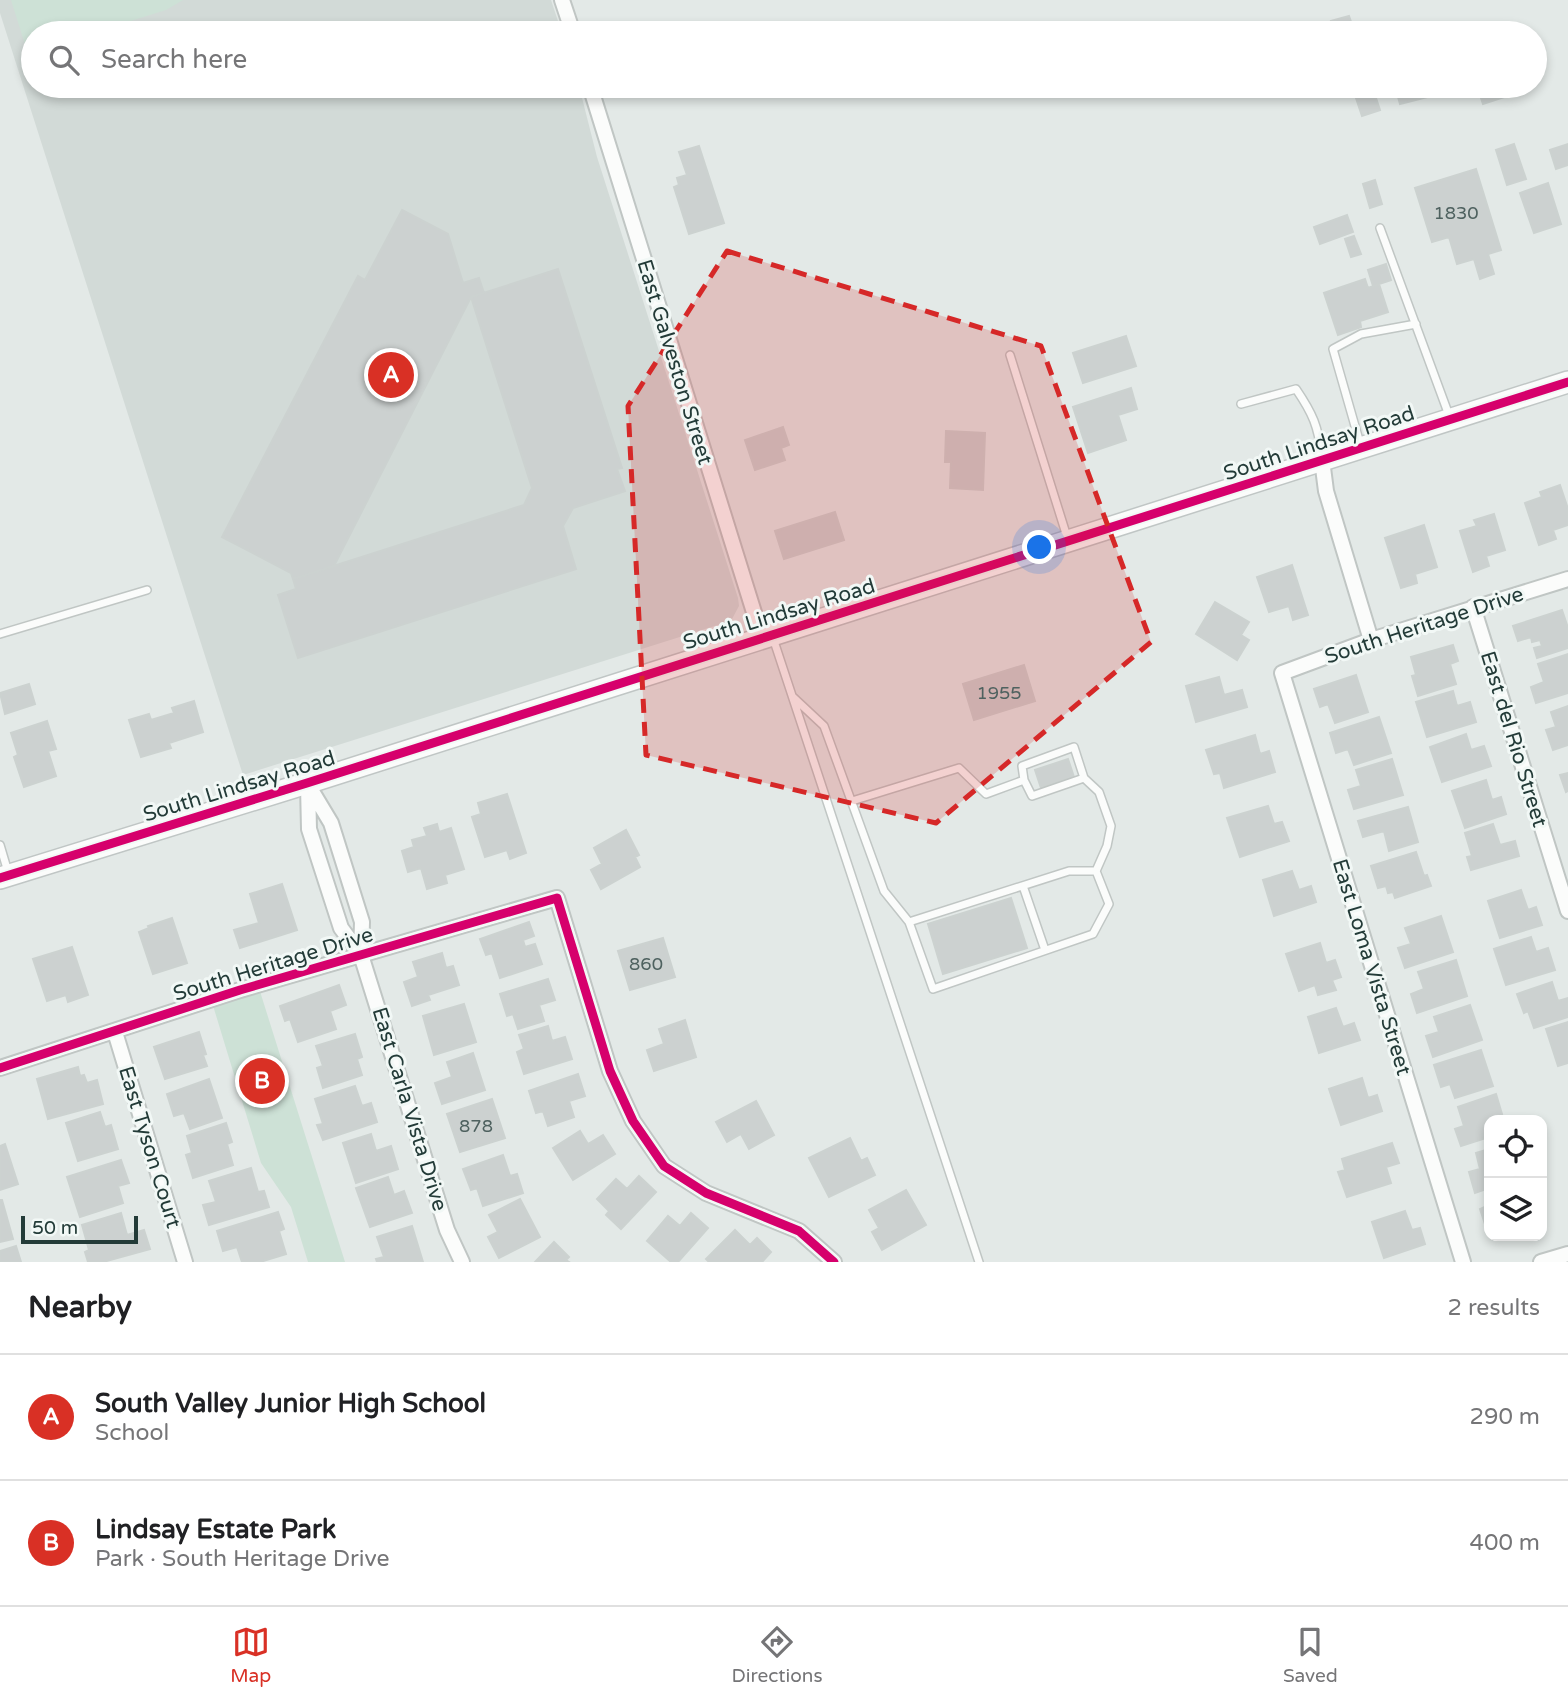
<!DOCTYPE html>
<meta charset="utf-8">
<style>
body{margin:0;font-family:"Varela Round",sans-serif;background:#f6f6f6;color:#202124}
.controls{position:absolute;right:21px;bottom:21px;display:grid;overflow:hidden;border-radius:14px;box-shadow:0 4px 10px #0003}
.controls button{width:63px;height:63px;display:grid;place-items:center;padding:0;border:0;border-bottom:2px solid #e0e0e0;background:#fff;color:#202124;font:35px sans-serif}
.scale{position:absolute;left:21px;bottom:18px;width:117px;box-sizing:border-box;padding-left:7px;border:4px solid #233b38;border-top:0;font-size:19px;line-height:24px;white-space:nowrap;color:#233b38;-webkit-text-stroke:5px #f2f8f6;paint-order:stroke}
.you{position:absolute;left:1040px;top:548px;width:24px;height:24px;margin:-18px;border:5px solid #fff;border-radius:50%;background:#1a73e8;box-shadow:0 0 0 10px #1a73e833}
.badge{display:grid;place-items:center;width:46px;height:46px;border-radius:50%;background:#d93025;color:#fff;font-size:23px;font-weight:700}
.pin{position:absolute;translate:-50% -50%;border:4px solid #fff;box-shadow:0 2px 7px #0006}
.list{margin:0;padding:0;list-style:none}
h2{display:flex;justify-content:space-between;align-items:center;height:91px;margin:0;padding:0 28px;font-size:30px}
h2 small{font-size:23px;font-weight:400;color:#757577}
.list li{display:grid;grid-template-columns:46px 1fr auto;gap:21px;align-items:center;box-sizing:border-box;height:126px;padding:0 28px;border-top:2px solid #e0e0e0}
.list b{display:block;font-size:26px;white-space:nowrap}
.list p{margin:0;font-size:23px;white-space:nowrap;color:#757577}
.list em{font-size:23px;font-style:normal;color:#757577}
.icon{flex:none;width:38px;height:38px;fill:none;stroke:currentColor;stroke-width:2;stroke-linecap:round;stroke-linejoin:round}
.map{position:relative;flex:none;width:1568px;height:1262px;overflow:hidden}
.search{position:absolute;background:#fff;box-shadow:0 4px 10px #0003;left:21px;right:21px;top:21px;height:77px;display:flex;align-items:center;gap:18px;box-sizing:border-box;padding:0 24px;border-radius:38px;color:#757577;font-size:26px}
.sheet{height:343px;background:#fff}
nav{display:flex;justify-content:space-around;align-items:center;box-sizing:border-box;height:98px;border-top:2px solid #e0e0e0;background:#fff;font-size:19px;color:#757577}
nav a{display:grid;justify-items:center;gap:4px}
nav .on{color:#d93025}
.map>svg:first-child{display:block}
</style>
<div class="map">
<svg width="1568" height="1262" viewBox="0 0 1568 1262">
<rect width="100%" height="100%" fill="#e3e9e7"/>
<!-- built -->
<path fill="#d2dad7" d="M0,0h551l11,33h-529v53h546l18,71 141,441 1,8 -7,13 -8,4 -481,152 -243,-762z"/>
<!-- green -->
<path fill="#cde1d6" d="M11,0h172l-17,10 -74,23h-59v19l-5,2z
M258,985l87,277h-37l-17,-55 -30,-44 -50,-164z"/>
<!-- building -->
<path fill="#ccd1d0" stroke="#ccd2d0" stroke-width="2" d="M1349,16l6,17h-20l-4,-12z
M1323,26l3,7h-25z
M1313,86h30l1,1 -28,9z
M1352,86h20l8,24 -18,6z
M1395,86h46l2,7 -43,11z
M1477,86h24l3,11 -21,7z
M1514,144l12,35 -19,6 -11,-35z
M1568,144v21l-12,4 -6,-19z
M699,146l25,77 -35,11 -15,-47 5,-2 -2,-7 10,-3 -8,-23z
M1476,169l25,81 -13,4 6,20 -14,5 -6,-20 -17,5 -8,-27 -17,5 -17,-54z
M1375,180l7,24 -12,4 -7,-24z
M1548,183l13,41 -27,9 -14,-40z
M402,210l46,24 15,49 16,-5 5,15 -13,4 -137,269 -41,13 -2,-6 -69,-36 136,-261 7,4z
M1347,215l6,17 -33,12 -6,-17z
M1354,236l7,18 -10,3 -6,-18z
M1386,264l5,16 -18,6 -5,-16z
M558,269l64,199 -5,1 8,22 -52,17 -10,18 13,43 -278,89 -20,-63 18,-6 -3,-10 231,-74 8,-17 -61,-191z
M1365,279l3,9 11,-4 9,28 -28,9 1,6 -23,8 -14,-42z
M1126,336l10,30 -53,17 -10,-30z
M1131,388l6,21 -19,6 8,25 -38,13 -15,-46z
M783,427l6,18 -8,3 4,12 -30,10 -10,-30z
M946,431l39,2 -2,57 -33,-2 1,-26h-6z
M1560,485l8,24v16l-15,5 3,9 -17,6 -14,-42 17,-6 -2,-5z
M835,512l9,28 -60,19 -9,-28z
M1494,514l11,36 -19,6 3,10 -16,6 -13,-41 17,-5 -3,-6z
M1424,525l13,42 -22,7 2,9 -16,5 -16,-50z
M1292,565l16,50 -15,5 -4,-14 -20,6 -12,-35z
M1215,602l34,20 -8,13 8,5 -12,20 -41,-26z
M1562,610l6,18v20l-31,10 -3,-10 8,-2 -2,-6 -8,2 -1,-5 -13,4 -5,-15z
M1453,645l5,16 -8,3 6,20 -38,12 -6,-20 4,-1 -5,-18z
M1568,654v39l-32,10 -5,-16 13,-5 -6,-18z
M1024,665l11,36 -61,19 -11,-36z
M1356,675l12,37 -33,11 -7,-19 -8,3 -6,-18z
M1219,677l5,18 18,-5 5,17 -51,15 -10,-36z
M29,684l6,20 -30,10 -5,-21z
M1453,691l4,15 13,-4 6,20 -49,15 -11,-35z
M194,701l9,31 -34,11 2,5 -30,9 -12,-37 20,-6 2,6 23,-7 -2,-5z
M1568,706v39l-15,5 -7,-20 10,-3 -5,-15z
M1379,717l12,36 -37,12 -6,-16 -12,4 -6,-20z
M47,721l9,28 -8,2 8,25 -32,11 -10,-30 4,-2 -7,-22z
M1466,734l5,16 13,-4 7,20 -49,16 -12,-35z
M1255,735l5,19 9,-3 6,21 -51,16 -4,-15 -6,1 -8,-24z
M1068,759l6,18 -33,11 -6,-18z
M1392,759l11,36 -49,14 -6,-19 13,-4 -5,-16z
M1568,773v18l-2,1 -6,-17z
M1486,780l6,20 9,-3 5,17 -41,14 -13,-37z
M507,794l19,59 -16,6 -3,-9 -22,7 -13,-40 9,-3 -3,-11z
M1268,806l6,18 8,-2 7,19 -49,16 -13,-39z
M1408,807l10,35 -29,9 -5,-20 -21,6 -5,-16z
M437,824l2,8 12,-4 13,41 -19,6 2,8 -20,6 -6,-21 -13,4 -6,-21 12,-4 -2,-7 15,-4 -3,-8z
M1493,824l7,21 15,-4 4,15 -48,14 -4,-13 5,-1 -7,-23z
M626,830l13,25 -4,2 5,10 -39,22 -10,-19 11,-6 -8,-16z
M1416,852l8,24 3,-1 4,11 -36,12 -2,-6 -5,1 -2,-7 -8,2 -7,-22z
M1292,871l7,19 12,-4 5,16 -42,14 -11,-36z
M282,884l15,46 -57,18 -6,-18 25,-7 -9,-29z
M1521,890l7,20 8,-3 6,18 -42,13 -12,-37z
M1011,898l16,50 -84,26 -15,-50z
M1441,916l12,36 -48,16 -7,-20 13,-4 -6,-16z
M172,918l15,45 -34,11 -14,-42 10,-4 -1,-2z
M529,922l5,14 -11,4 2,7 10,-3 7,20 -42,14 -8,-25 -6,2 -6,-16z
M1531,937l5,15 12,-4 7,22 -49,15 -12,-36z
M663,938l12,39 -45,13 -12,-39z
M1320,943l6,20 9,-3 6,17 -9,3 4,10 -18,5 -3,-10 -16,6 -13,-37z
M72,947l16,48 -20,7 -2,-7 -19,6 -14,-42z
M442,953l4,15 7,-2 6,19 -31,10 2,5 -18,6 -8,-24 14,-5 -5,-15z
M1456,960l11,36 -50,17 -6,-19 13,-5 -6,-17z
M548,979l7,21 -16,5 5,16 -26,8 -5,-15 -6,2 -7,-22z
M1552,982l6,19 10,-3v19l-34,11 -6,-17 -4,2 -7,-19z
M339,985l7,20 -16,6 6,18 -38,13 -8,-23 -5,2 -5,-15z
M464,1004l12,38 -42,13 -11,-39z
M1470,1005l12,35 -49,17 -7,-21 13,-4 -5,-15z
M1336,1008l7,19 11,-4 6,17 -41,13 -11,-36z
M685,1020l11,37 -42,14 -7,-21 17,-6 -5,-15z
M1568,1022v41l-10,3 -12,-37z
M548,1026l4,15 13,-4 7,22 -48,15 -7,-22 7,-3 -5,-14z
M199,1032l7,22 -3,1 4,11 -42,13 -11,-32z
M355,1034l7,23 -5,2 5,16 -39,13 -6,-20 6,-2 -7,-20z
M1481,1050l12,36 -38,12 -5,-14 -9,3 -7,-22z
M473,1053l12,37 -43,14 -7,-21 17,-6 -5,-15z
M78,1067l2,9 4,-1 3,8 10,-3 6,24 -55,15 -11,-40z
M578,1074l7,22 -16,5 5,16 -26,9 -5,-15 -7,2 -7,-22z
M1362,1078l6,20 9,-3 5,16 -41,14 -12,-36z
M209,1079l13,39 -32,11 -6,-16 -10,3 -7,-22z
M355,1086l7,20 9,-3 6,19 -54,18 -6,-15 6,-1 -8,-25z
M1496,1094l6,20 -7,2 2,4h-8v17l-28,9 -6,-17 9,-3 -6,-19z
M492,1099l13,39 -45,14 -13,-38z
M756,1101l18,34 -25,14 -8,-15 -14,8 -11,-20z
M100,1112l5,15 6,-2 7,24 -40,12 -12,-38z
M226,1123l6,19 -5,2 6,21 -40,13 -7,-23 6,-2 -5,-17z
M580,1131l8,13 15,-9 12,19 -42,26 -20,-32z
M371,1134l5,17 15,-5 7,23 -42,14 -13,-40z
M850,1138l11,23 6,-3 8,17 -46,22 -20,-39z
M1392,1143l7,20 -13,4 5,16 -44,14 -9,-25 7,-2 -3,-11z
M5,1144l13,40 -18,6v-44z
M1489,1149v39l-14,5 -6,-21 11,-3 -4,-16z
M503,1155l7,21 7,-2 6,19 -40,13 -6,-18 -6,2 -8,-21z
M121,1160l8,23 -11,3 5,17 -43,14 -13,-40z
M251,1168l7,24 6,-1 5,16 -60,18 -6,-20 13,-3 -7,-21z
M639,1176l17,16 -35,37 -15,-14 3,-4 -12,-12 19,-20 11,10z
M388,1177l6,18 10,-4 8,22 -42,14 -14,-39z
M906,1190l20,35 -44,25 -10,-18 7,-4 -10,-18z
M520,1199l20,38 -41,21 -11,-21 10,-5 -9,-17z
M0,1200h2l11,39 -13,3z
M1489,1205v24l-2,1 -7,-21z
M1405,1211l7,19 8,-2 5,16 -41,14 -12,-36z
M278,1212l6,17 -5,2 7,23 -26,8h-18l-5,-15 -14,4 -6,-20z
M121,1213l6,22 17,-5 6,19 -47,13h-15l-3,-10 4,-2 -7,-25z
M691,1213l17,15 -30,34h-7l-24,-21 21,-25 12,10z
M412,1226l11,36h-46l-1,-3 8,-2 -7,-20z
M735,1230l15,15 7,-7 14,14 -9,10h-53l-3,-3z
M554,1242l15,15 -3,3 3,2h-34z
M16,1246l5,16h-21v-11z"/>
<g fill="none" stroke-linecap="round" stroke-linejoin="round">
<defs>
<path id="service" d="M1380,228l70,190
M1010,355l58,185
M1241,404l55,-15c17,25 22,37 26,67
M1361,447l-28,-98 28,-15 55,-10
M0,634l147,-44
M773,638l206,624
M793,697l31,29 60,165 25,31 24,67 160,-55 16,-30 -13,-33h-27l-160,51
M1084,778l-52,18 -8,-16 -2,-14 52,-19 10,31 15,14 12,34 -4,20 -11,25
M852,801l107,-33 27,26 38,-14
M0,845l8,27
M1023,886l22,64"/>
<path id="minor" d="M562,0l11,33
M590,86l172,552
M1322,460l4,31 45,149
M1473,607l95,304
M307,783l24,40 31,99 -1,33 86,275 15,32
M308,786l1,43 32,99 20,27
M115,1032l70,230
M0,1068l240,-78 317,-92 53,173 23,50 31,45 42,27 93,38 35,31
M1463,1262l-181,-589 89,-33 197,-61
M1541,1262l27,-8"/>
<path id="secondary" d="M0,878l307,-95 1261,-401"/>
</defs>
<!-- service casing -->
<use href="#service" stroke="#c0c6c4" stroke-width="10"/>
<!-- minor casing -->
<use href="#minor" stroke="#c0c6c4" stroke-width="18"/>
<!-- secondary casing -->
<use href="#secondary" stroke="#c0c6c5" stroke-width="24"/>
<!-- service -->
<use href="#service" stroke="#fbfcfb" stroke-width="7"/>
<!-- minor -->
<use href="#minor" stroke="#fbfcfb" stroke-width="14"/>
<!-- secondary -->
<use href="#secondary" stroke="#fbfcfb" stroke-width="21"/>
<defs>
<path id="cycleway" d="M0,878l307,-95 1261,-401
M0,1068l240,-78 317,-92 53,173 23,50 31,45 42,27 93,38 35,31"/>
</defs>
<!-- cycleway casing -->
<use href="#cycleway" stroke="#f2f8f6" stroke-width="13"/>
<!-- cycleway -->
<use href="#cycleway" stroke="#d6006c" stroke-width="9"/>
</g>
<!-- marked area -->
<path fill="#d62828" fill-opacity="0.2" stroke="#d62828" stroke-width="5" stroke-dasharray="14 9" stroke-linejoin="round" d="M727,251l314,95 110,296 -215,181 -290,-68 -18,-349z"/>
<g text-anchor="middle" stroke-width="6" stroke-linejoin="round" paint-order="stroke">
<!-- number labels -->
<g font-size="18" fill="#4e615f">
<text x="1456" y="219">1830</text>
<text x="999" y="699">1955</text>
<text x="646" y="970">860</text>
<text x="476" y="1132">878</text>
</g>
<!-- street labels -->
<g font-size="21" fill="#233b38" stroke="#f2f8f6">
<text transform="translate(675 362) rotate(73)" y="7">East Galveston Street</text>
<text transform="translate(1319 443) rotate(-18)" y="7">South Lindsay Road</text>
<text transform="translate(779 614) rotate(-17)" y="7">South Lindsay Road</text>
<text transform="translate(1424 625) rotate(-18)" y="7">South Heritage Drive</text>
<text transform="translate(1514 739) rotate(73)" y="7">East del Rio Street</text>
<text transform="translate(239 786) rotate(-17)" y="7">South Lindsay Road</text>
<text transform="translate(273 964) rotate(-17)" y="7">South Heritage Drive</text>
<text transform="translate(1372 967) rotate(73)" y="7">East Loma Vista Street</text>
<text transform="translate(410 1109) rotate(73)" y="7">East Carla Vista Drive</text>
<text transform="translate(150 1147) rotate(73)" y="7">East Tyson Court</text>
</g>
</g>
</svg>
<div class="controls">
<button><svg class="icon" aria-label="locate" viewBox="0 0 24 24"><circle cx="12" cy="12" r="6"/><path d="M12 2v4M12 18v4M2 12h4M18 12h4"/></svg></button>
<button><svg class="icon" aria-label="layers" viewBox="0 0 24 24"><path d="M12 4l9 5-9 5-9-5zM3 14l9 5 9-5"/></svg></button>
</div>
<div class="scale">50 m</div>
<div class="you"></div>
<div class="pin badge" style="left:391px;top:375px">A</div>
<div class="pin badge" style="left:262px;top:1081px">B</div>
<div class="search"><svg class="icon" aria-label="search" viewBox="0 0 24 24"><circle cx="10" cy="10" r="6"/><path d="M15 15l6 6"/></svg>Search here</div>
</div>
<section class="sheet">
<h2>Nearby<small>2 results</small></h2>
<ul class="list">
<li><span class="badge">A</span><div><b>South Valley Junior High School</b><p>School</p></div><em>290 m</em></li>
<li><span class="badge">B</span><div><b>Lindsay Estate Park</b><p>Park · South Heritage Drive</p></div><em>400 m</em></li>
</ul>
</section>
<nav>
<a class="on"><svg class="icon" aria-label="map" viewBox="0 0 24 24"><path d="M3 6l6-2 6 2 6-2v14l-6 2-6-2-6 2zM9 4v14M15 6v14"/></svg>Map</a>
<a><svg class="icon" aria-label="directions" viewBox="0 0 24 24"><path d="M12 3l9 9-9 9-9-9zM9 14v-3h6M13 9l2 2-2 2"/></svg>Directions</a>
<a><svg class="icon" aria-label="saved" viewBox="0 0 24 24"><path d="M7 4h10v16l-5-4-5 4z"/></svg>Saved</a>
</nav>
